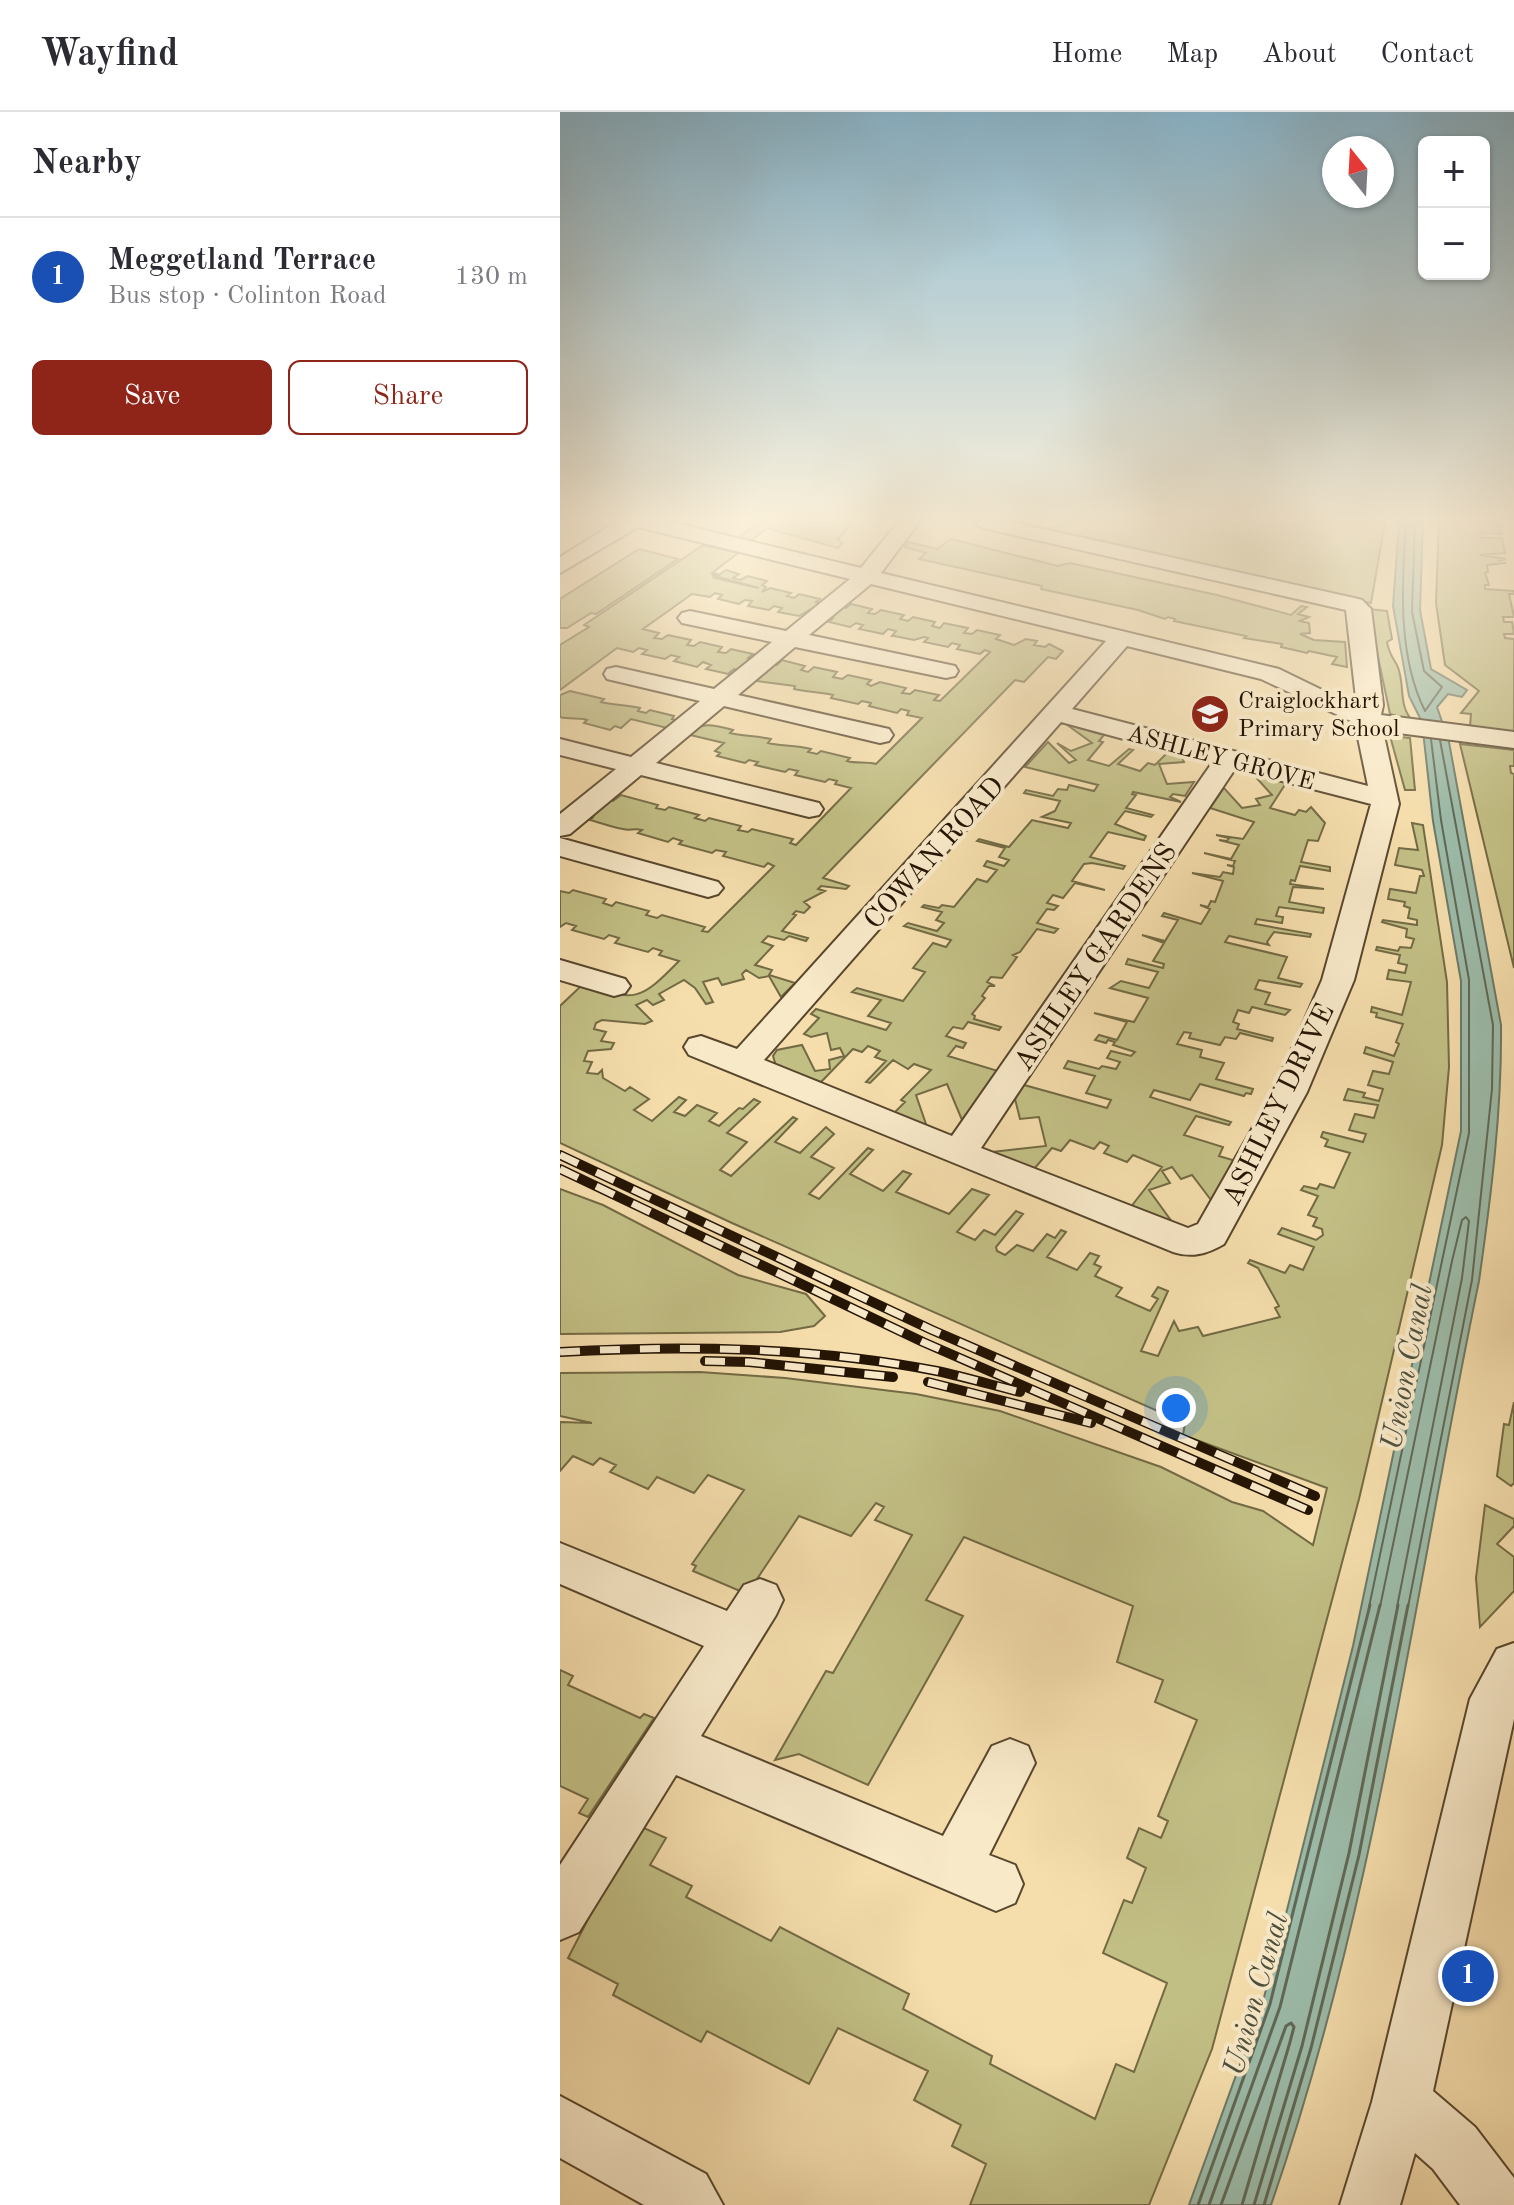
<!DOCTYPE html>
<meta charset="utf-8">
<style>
body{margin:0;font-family:"Old Standard TT",serif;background:#f2f2f3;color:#2b2b33}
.controls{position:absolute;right:24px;top:24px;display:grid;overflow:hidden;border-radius:12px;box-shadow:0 2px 6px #0004}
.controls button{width:72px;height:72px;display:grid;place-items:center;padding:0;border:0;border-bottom:2px solid #e1e1e2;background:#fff;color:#2b2b33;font:40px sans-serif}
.compass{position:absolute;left:762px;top:24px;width:72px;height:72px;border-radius:50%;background:#fff;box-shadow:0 2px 6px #0004;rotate:342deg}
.you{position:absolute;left:616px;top:1296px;width:28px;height:28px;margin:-20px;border:6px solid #fff;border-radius:50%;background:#1a73e8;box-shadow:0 0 0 12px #1a73e833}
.badge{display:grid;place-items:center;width:52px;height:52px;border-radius:50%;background:#8f2418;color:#fff;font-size:26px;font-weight:700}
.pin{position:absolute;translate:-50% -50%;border:4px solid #fff;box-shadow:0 2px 8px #0006}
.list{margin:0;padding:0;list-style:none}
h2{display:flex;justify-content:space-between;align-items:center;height:104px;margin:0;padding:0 32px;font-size:34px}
h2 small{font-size:26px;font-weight:400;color:#7c7c81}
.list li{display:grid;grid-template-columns:52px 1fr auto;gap:24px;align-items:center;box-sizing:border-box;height:120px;padding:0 32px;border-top:2px solid #e1e1e2}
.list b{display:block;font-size:30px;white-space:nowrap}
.list p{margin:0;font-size:26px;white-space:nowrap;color:#7c7c81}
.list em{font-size:26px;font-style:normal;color:#7c7c81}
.actions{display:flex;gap:16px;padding:24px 32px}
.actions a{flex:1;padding:18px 0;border:2px solid #8f2418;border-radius:12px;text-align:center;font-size:28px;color:#8f2418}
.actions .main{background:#8f2418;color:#fff}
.map{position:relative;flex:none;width:954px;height:2093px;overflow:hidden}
header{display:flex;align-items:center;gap:48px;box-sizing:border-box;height:112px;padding:0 40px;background:#fff;border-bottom:2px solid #e1e1e2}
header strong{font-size:38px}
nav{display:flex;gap:44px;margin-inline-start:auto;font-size:28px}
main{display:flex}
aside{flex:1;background:#fff}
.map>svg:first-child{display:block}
</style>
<header>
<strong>Wayfind</strong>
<nav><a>Home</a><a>Map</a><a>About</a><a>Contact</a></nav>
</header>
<main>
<aside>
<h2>Nearby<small></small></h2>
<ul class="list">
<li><span class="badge" style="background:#1a4fb4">1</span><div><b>Meggetland Terrace</b><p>Bus stop · Colinton Road</p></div><em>130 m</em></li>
</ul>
<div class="actions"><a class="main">Save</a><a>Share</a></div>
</aside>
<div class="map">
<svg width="954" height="2093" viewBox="0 0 954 2093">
<rect width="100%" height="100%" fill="#f5ddac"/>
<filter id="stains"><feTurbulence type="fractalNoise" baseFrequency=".0025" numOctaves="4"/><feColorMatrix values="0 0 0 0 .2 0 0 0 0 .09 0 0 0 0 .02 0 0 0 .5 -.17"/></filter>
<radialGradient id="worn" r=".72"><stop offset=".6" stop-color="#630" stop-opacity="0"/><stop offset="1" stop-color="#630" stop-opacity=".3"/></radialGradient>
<!-- green -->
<path fill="#c2bf85" stroke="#736a44" stroke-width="2" d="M198,410h95l-15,17 4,4 -4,5 -71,-20 -16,13 -13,-3z
M505,410h320l-14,81 -322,-73z
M879,410h62l1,5h-5l5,7 -21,-1 -1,5h22l3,15 -25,2 26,4 -8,2 8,2 -19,2 1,7 -3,1 4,12h-4v4l29,2v3h-5l5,23h-11l1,5h8l2,12h-10l1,4 9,1v93l-44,-5 1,-13 -10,-1 18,-22 -34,-26 -9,-62z
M391,427l107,27 12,-3 147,32 74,20 10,-9 6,1 -9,7 11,3 -9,4 9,2 1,10 -10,1 14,6 31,2 2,25 -15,-3 5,-7 -28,-6 -2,2 -26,-6 1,-3 -38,-6 2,-2 -72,-15 1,-2 -7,-2 -3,2 -27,-9 -97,-21 1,-3 -123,-27 7,-6 -21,-6 3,-5 29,7z
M143,433l35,8 -26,20 2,5 45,10 -44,-12 -1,-3 5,2 7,-5 13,4 -6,4 7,2 8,-4 19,5 -5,4 4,2 -4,5 8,-4 21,5 -4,3 7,2 5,-4 21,5 -4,3 5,1 -22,13 -21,-4 4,-4 -8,-2 -5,4 -21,-4 4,-5 -7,-1 -6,4 -21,-5 4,-4 -7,-2 -5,4 -18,-3 -49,35 16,4 -5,5 8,1 6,-4 23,5 -4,5 7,1 6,-4 22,5 -4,5 8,1 5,-4 22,5 -5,4 4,1 -14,11 -4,-1 -6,5 -22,-5 5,-4 -8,-3 -6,5 -23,-6 5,-4 -8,-2 -6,4 -23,-5 5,-4 -8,-2 -6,4 -16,-4 -57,42v-45l29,-18 -5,-2z
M79,437l39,10 -82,55 -5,-1 -24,15h-7v-29z
M291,492l21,5 -4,4 7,1 6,-4 23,5 -4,4 8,2 5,-4 22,5 -3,4 8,2 4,-5 24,5 -4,5 8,1 5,-4 23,5 -4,4 18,6 12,-6 11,2 -3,4 11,2 4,-3 14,7 -7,8 -8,-2 -24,25 -9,-2 -192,198 26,8 -3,3 -25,-3 -3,3 7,2 -21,11 6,5 -6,6 -8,-2 -3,3 3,1 -14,16 26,7 -2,3 -17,-5 -5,4 -16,-4 -6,6 11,4 -18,19 17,5 -3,5 26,8 -14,14 -12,-21 -10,2 -13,-8 -4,4 2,5 -22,6 -4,-7 -15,4 10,20 -7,2 -11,-16 -11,-8 -25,14 5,6 -11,5 -6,-5 -11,5 16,16 -7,3 -43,-4 -6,3 -2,6 12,3 -5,9 13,2 -3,6 -23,2 -4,10 8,1 -5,11 11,1 4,-4 1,8 22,13 5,-4 19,12 -15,11 18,11 27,-24 7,3 -12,12 11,4 12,-11 20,8 -8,8 10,5 20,-18 4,1 11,-10 6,3 -33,31 20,9 -27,28 11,6 62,-59 4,2 -22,23 25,11 26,-26 8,7 -23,23 23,11 -25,26 10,5 49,-51 5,2 -23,24 33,17 20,-20 8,3 -15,18 53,22 23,-25 17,6 -32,37 18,8 9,-10 11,5 21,-24 7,3 -27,33 1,4 8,4 12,-10 16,6 14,-17 8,4 6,-8 5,2 -19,25 30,13 13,-17 9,3 -5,8 7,3 -6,9 27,12 -6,8 34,15 8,-12 -6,-3 6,-9 10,4 -27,60 17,5 16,-35 5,10 19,-4 5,9 77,-19 -5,-9 4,-2 -21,-38 -10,-5 2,-3 35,13 5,-8 13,5 11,-23 -36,-13 4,-6 34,12 7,-5 -1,-6 -9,-3 4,-8 -9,-3 10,-19 -17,-6 3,-4 13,3 3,-5 14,4 16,-35 -25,-7 3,-6 -7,-3 2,-5 40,10 3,-8 -17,-4 6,-16 19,4 4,-13 -34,-5 4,-11 17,4 -2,4 16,4 4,-12 -15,-4 5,-14 16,3 4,-12 -29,-9 2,-6 28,9 5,-12 -3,-2 7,-18 -27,-7 1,-4 -6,-1 1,-5 30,8 9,-33 -24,-3 2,-9 16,3 2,-8 -9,-2 2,-8 -24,-5 1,-3 21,4 2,-4 11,1 3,-9 -8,-2 1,-8 -25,-7 1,-2 34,5v-5l-9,-2 2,-10 -6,-2 1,-4 -17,-3 2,-10 26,4 4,-17h4l-2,-6 -27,-5 4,-17 19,2 -6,-27 11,2 24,157 2,85 -7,78 -83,354 -147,550 -63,156h-179l16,-41 -34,-18 9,-21 -47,-25 14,-29 -90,-43 -29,56 -102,-53 -6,11 -88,-47 5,-11 -50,-26 31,-60 45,-70 22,10 -16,27 42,21 -6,11 85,44 9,-14 129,67 -6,15 89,47 -2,8 105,55 21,-55 18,8 33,-89 -64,-30 21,-53 8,3 14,-35 -19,-10 12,-30 22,10 7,-17 -10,-5 39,-96 -42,-18 8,-22 -46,-18 16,-56 -169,-69 -38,63 37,16 -95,169 -69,-31 -24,6 51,-89 7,2 79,-138 -37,-15 9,-13 -8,-4 -25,33 -52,-20 -52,78 -54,-23 3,-5 -4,-2 52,-74 -36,-15 -14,18 -37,-16 -9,12 -38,-17 6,-7 -16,-7 -7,7 -20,-9 -13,15v-49l32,1 -32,-7v-43l140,-1 85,6 131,16 84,17 161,56 71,35 31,9 50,34 14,-57 -144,-53 2,-12 -453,-200 -172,-80v-137l22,-21c54,16 57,17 97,-24l-20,-6 3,-4 -9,-3 -5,4 -33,-9 4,-5 -10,-3 -5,4 -32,-9 4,-4 -10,-3 -6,4v-36l9,2 4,-3 33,9 -3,4 9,3 4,-4 33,9 -3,4 11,3 5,-3 43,12 -3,4 6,1 66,-66 -6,-3 -4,4 -41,-11 3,-4 -10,-2 -4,3 -33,-9 3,-3 -9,-3 -5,4 -30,-9 4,-3c-9,-2 -11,1 -19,-1 -11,-2 -22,-6 -33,-9l3,-3 -5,-2 19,-15 6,1 8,-6 37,10 -2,3 9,2 4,-3 30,8 -4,3 10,3 4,-3 32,8 -3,4 10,2 4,-3 41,10 -3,4 6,2 55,-57 -16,-4 2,-3 -8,-2 -4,3 -30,-7 3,-4 -9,-2 -4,3 -30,-7 3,-3 -9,-2 -4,3 -28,-7 3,-3 -5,-2 9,-8 -38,-9c16,-13 28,-9 47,-4l-3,3c11,3 27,3 41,6l-3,4c11,3 28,2 43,6l-3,3 9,2 4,-3 29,7 -3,3c10,3 18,0 29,3l46,-46 -15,-3 2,-4 -8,-2 -4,4 -28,-7 2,-3 -9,-2 -4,3 -27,-6 2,-3c-12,-3 -25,-3 -39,-6l1,-3 -38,-5 2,-3 -5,-1 16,-13 7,1 5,-5 23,6 -4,4 7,2 6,-5 23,5 -4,5 9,2 6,-4 23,5 -4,4 4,2 9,-4 26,6 -4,5 8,1 5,-4 24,5 -5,5 6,1 50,-49 -5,-2 -5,4 -23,-5 3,-4 -8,-2 -4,4 -24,-5 4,-4 -4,-1 -10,3 -20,-4h-2l4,-5 -8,-2 -5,5 -24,-5 4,-4 -7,-2 -6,4 -21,-5 4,-4 -6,-1 12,-10 7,1z
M808,497l19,2 5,28 -5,3c2,10 5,15 10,23 9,19 0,40 16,56l-23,-7z
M10,579l34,8 -3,3c11,3 26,3 39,6l-2,3 8,2 4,-3 24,6 -2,3 5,1 -10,8 -36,-9 -10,9 -6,-2 -5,4 -26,-7 3,-3c-9,-3 -17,0 -27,-3v-22z
M506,612l38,11 -5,6 4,1 -15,18 21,6 20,-17 4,1 -15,14 22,7 8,-8 7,2 13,-13 13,3 3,7 -25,2 8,20 27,-2 -9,14 -12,-2 -3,3 11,5 -48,-10 -1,2 4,1 -10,13 27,7 -2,2 -26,-6 -10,13 31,12 -2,4 -36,-8 -18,25 35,9 -2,3 -31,-6 -8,1 -12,17 33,9 -30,-7 -12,15 -10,-3 -6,8 11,3 -4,4 -7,-1 -10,14 21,6 -4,4 -17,-4 -17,23 -7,3 4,2 -15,21 -11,-1 -4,5 8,4h-6l-7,10 3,2 -13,16 3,2 -1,3 27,8 -2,3 -31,-8 -5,7 -10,-2 -7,9 20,7 -3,5 -7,-2 -8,10 50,15 -36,49 -15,-36 -31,11 11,32 -34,-13 12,-12 -4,-2 30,-30 -17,-6 -6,5 -15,-9 -23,23 -4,-1 20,-21 -11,-4 5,-6 -12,-5 -6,6 -9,-3 -32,33 -45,-16 -3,-10 4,-6 25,-5 13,26 15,-2 -1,-9 15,-4 -4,-8 -9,2 -4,-17 -16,4 -7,-3 15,-16 -8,-4 5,-5 70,21 5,-7 -23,-7 13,-16 -29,-8 5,-4 46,13 22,-29 -12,-4 20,-25 13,4 5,-7 -47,-14 4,-3 29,8 7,-8 -8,-3 6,-8 -20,-5 2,-2 15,3 3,-3 12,2 23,-28 10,3 10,-12 -13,-4 3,-5 17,5 5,-6 -10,-3 6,-9 -28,-7 2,-2 30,8 23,-27 36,8 3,-5 -29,-6 13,-6 5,-10 -36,-8 2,-3 27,6 5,-7 9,1 2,-5 25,6 4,-6 -73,-18 23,-25 21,21 7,-3 -19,-17 14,8 21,-8z
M830,624l20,2 5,52h-10z
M900,632l54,6v16h-4l1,7 3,1v194z
M693,662l33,9 -16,25 25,7 4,-5 7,2 5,-5 14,16 -7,18 -10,-1 -7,22 29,5v4l-30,-5 -5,15 -4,-1 -1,4 34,5 -31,-2 -4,15 35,6 -1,5 -44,-6 -3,9 7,1 -1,6 -25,-4 -2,5 56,10 -1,3 -36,-5 -7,10 2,3 -40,-9 -4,6 62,15 -9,21 24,6 -2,3 -41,-7 -4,9 15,4 -5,11 25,6 -5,5 -33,-8 -3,6 -11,-3 -5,12 6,2 -2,5 36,9 -1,3 -32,-8 -4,6 -11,-2 -5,8 -31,-7 2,-5 -7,-1 -7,12 25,6 -2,7 24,6 -8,16 37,10 -2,5 -5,-1 -2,3 -44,-12 -10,16 -36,-10 -4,7 81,25 -2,3 -33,-9 -12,19 39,12 -4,9 17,5 -22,43 -22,-29 -11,4 -9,-12 -10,4 8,12 -21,7 26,36 -45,-18 32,-41 -29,-12 -6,7 -23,-9 5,-7 -9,-4 -6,7 -24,-9 -9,11 -9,-3 -18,21 -42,-17 54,-6 -7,-29 -19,2 -5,-20 9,-14 83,23 4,-8 -25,-7 9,-17 -31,-8 4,-7 31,8 3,-3 14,3 4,-7 -13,-4 4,-7 20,5 4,-4 -22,-7 2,-3 -7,-2 -2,3 -11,-3 4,-5 18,5 10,-18 -33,-9 40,9 14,-24 -38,-10 11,-7 28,7 9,-16 -32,-8 2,-5 35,9 1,-4 -11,-3 11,-18 -22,-8 23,6 13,-21 -16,-4 2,-3 37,11 9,-15 -10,-4 8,2 3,-6 4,1 8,-21 -31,-8 28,4 3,-5 10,2 1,-7 -7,-2 6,1 2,-5 -31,-8 27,6 8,-14 -20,-5 8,1 2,-3 -13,-3 27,4 11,-17 -44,-14 14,-20 18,20 18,-3 -4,-6 16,-4z
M0,1077l43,16 135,70 68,19 19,22 -11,10 -34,6 -220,2z
M954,1290v81l-3,3 -14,-10 7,-52 5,1z
M925,1393l29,14v7l-17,18 17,13v34l-34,36 -4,-49z
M0,1558l13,6 -5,9 72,33 4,-4 10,4 -66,99 -9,-4 9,-14 -28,-13z"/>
<!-- water -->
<path fill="#9cbcaa" stroke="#6c7967" stroke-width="2" d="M839,410h24l-3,88 11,59 36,21 -5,7 -14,-3 -11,13 12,35 52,283c1,86 -10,171 -22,256 -64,308 -104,625 -208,924h-82l74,-204 25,-95 65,-260 108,-515v-150l-28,-160 -11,-99 -13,-26 -16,-90z"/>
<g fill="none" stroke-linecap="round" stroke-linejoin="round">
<!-- shore-far1 -->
<path stroke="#606856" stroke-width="2" d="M846,410c-4,61 -9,133 19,189l17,-24 -18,-16 -12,-59 3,-90
M809,1495l100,-474v-153l-28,-160 -10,-81
M820,1495l72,-346 10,-41 4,-3 3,4 -7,57 -65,329
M848,1495l64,-327 20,-191 1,-64 -53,-285"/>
<!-- shore -->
<path stroke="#606856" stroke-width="3" d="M638,2093l72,-201 100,-399
M649,2093l71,-198 100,-402
M661,2093l65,-179 5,-3 3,4 -4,15 -48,163
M694,2093l48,-159 47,-193 49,-248
M704,2093l47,-157 48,-193 49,-250"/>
<defs>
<path id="minor" d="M56,410h55l190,46 37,-46h21l-38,51 398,96 78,38 -11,-97 -363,-82 -10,-6h39l342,76 8,2 9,9 12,96 -2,10 133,17v16l-131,-17 16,73 -45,176 -47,112 -83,152c-17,10 -32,14 -51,8l-484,-197 -5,-8 5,-8 12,-3 36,13 369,-408 -235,-57 -62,51 146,31 3,5 -3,5 -9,2 -151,-31 -57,48 151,34 4,6 -4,6 -9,2 -156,-37 -68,57 163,40 4,6 -4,6 -10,2 -168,-42 -71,59 -10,2v-22l56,-45 -56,-14v-16l71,18 69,-56 -93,-22 -3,-5 3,-5 9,-2 98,22 58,-47 -90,-19 -4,-5 4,-5 8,-2 96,20 64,-52 -212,-52 -78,46v-16zM567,534l134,33 94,44 13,63 -296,-77zM501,610l151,41 -260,373 -188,-76zM675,657l136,35 -49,176 -49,112 -75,132 -10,4 -207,-80z
M0,726l158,44 5,6 -5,6 -10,3 -148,-41z
M0,848l65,19 5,7 -5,7 -11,3 -54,-16z
M0,1431l167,68 17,-26 16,-6 16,6 7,15 -7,15 -75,121 242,100 49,-90 18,-7 18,7 7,17 -46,92 26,10 8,19 -8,19 -19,8 -320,-136 -97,157 -19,8v-75l144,-219 -144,-62z
M954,1531v76l-81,372 42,36 39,51v27h-54l-27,-36 -18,-16 -15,52h-60l32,-103 98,-403 27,-50z
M0,1984l146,78 17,31h-79l-84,-47z"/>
</defs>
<!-- minor casing -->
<use href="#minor" stroke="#58462d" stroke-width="4"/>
<!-- minor -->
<use href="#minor" fill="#f8e9c9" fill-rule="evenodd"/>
<defs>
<path id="rail" d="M0,1043l372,175 383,166
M0,1057l363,173 385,168
M0,1240c126,-7 253,-5 377,19 28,6 55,14 83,21
M145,1249l44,1 144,15
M368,1270l163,41"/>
</defs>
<!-- rail casing -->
<use href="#rail" stroke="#241403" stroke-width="10"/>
<!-- rail -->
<use href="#rail" stroke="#f8e9c9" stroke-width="7" stroke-dasharray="20" stroke-linecap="butt"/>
</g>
<!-- sky -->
<linearGradient id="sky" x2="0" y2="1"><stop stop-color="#89b7cf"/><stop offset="0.58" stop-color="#faf0da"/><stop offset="1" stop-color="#faf0da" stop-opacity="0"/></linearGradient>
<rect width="954" height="703" fill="url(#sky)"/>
<!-- icons -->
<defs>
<symbol id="school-disc" viewBox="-11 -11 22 22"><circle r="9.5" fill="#8f2418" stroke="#f8e9c9"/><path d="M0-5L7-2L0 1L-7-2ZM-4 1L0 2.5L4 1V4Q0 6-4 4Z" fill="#fff"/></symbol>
</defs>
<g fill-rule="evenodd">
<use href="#school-disc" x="628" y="580" width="44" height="44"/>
</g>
<g text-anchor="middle" stroke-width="8" stroke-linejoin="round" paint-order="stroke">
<!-- far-poi labels -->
<g font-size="24" fill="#241403" stroke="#f8e9c9" text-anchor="start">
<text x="678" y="596">Craiglockhart<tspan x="678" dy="28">Primary School</tspan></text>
</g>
<!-- far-street labels -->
<g font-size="24" fill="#241403" stroke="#f8e9c9">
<text transform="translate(661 645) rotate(15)" y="8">ASHLEY GROVE</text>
</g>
<!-- street labels -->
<g font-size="28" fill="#241403" stroke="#f8e9c9">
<text transform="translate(373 740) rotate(-48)" y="10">COWAN ROAD</text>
<text transform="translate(534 844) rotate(-56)" y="10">ASHLEY GARDENS</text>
<text transform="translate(717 992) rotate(-64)" y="10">ASHLEY DRIVE</text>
</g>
<!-- water labels -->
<g font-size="30" font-style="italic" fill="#4e4f3d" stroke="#f8e9c9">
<text transform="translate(846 1255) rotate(-79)" y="10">Union Canal</text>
<text transform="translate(695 1882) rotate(-74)" y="10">Union Canal</text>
</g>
</g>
<rect width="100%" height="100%" filter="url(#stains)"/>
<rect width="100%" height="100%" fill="url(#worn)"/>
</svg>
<div class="controls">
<button>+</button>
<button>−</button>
</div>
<svg class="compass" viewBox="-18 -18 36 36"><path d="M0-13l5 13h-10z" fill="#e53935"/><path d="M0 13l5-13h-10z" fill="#7c7c81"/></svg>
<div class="you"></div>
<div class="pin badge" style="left:908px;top:1864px;background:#1a4fb4">1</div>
</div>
</main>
